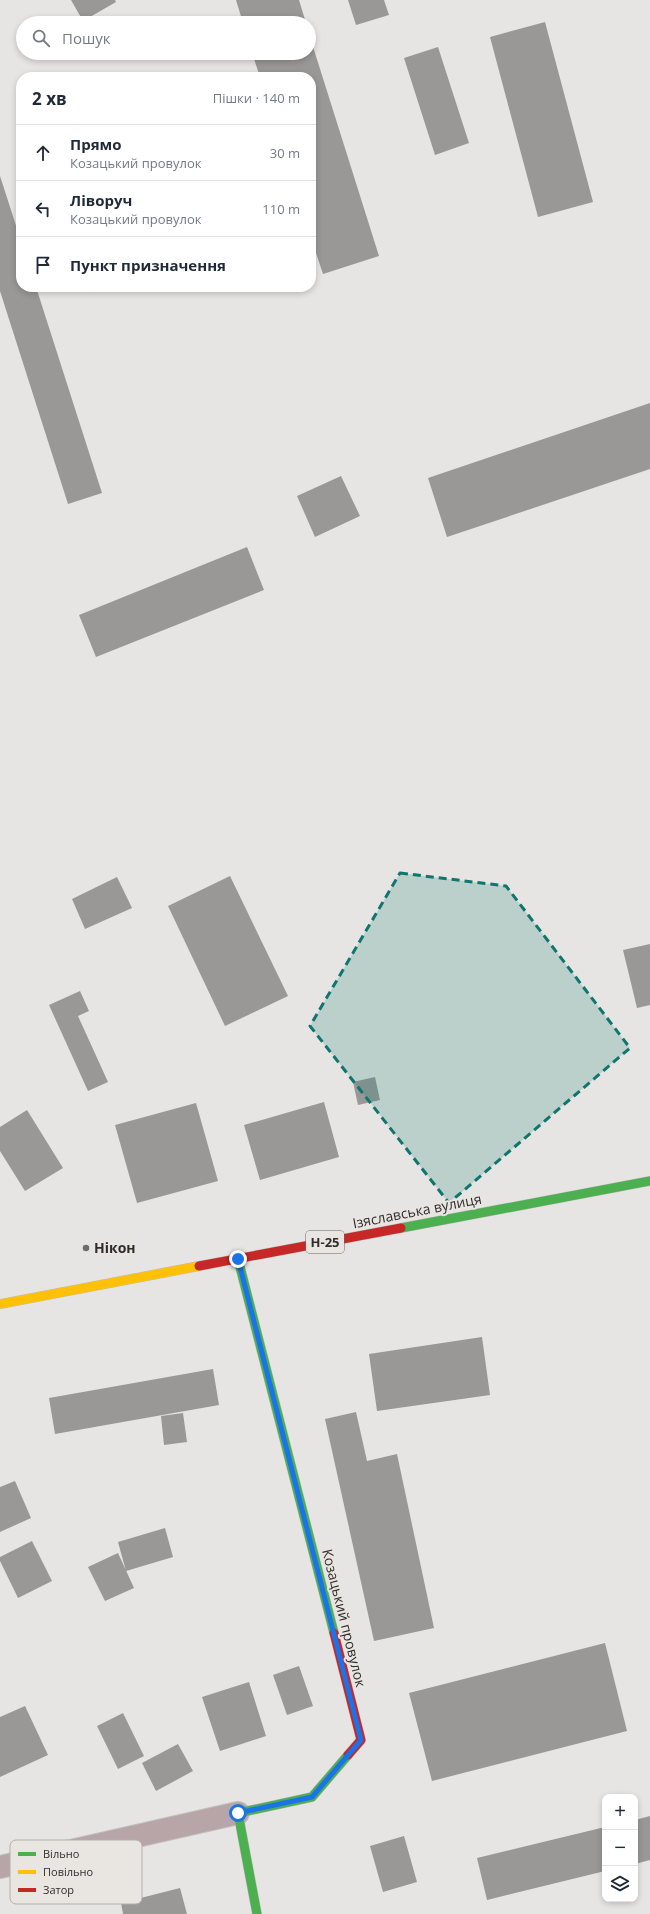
<!DOCTYPE html>
<html lang="uk">
<meta charset="utf-8">
<style>
body{margin:0;font-family:"Open Sans",sans-serif;background:#f2f2f3;color:#1f2937}
.controls{position:absolute;right:12px;bottom:12px;display:grid;overflow:hidden;border-radius:8px;box-shadow:0 2px 6px #0003}
.controls button{width:36px;height:36px;display:grid;place-items:center;padding:0;border:0;border-bottom:1px solid #e0e1e3;background:#fff;color:#1f2937;font:20px sans-serif}
.stop{position:absolute;width:12px;height:12px;margin:-9px;border:3px solid #1a73e8;border-radius:50%;background:#fff}
.stop.end{background:#1a73e8;border-color:#fff;box-shadow:0 1px 4px #0008}
.list{margin:0;padding:0;list-style:none}
h2{display:flex;justify-content:space-between;align-items:center;height:52px;margin:0;padding:0 16px;font-size:17px}
h2 small{font-size:13px;font-weight:400;color:#747a83}
.list li{display:grid;grid-template-columns:26px 1fr auto;gap:12px;align-items:center;box-sizing:border-box;height:56px;padding:0 16px;border-top:1px solid #e0e1e3}
.list b{display:block;font-size:15px;white-space:nowrap}
.list p{margin:0;font-size:13px;white-space:nowrap;color:#747a83}
.list em{font-size:13px;font-style:normal;color:#747a83}
.icon{flex:none;width:22px;height:22px;fill:none;stroke:currentColor;stroke-width:2;stroke-linecap:round;stroke-linejoin:round}
.map{position:relative;flex:none;width:650px;height:1914px;overflow:hidden}
.search{position:absolute;background:#fff;box-shadow:0 2px 6px #0003;left:16px;top:16px;width:300px;height:44px;display:flex;align-items:center;gap:10px;box-sizing:border-box;padding:0 14px;border-radius:22px;color:#747a83;font-size:15px}
.panel{position:absolute;background:#fff;box-shadow:0 2px 6px #0003;left:16px;top:72px;width:300px;height:220px;border-radius:16px}
.map>svg:first-child{display:block}
</style>
<div class="map">
<svg width="650" height="1914" viewBox="0 0 650 1914">
<rect width="100%" height="100%" fill="#e7e5e3"/>
<!-- building -->
<path fill="#999897" d="M71,0h44l1,2 -33,19z
M236,0h63l7,23h-63z
M348,0h36l5,15 -33,10z
M545,22l48,180 -55,15 -48,-180z
M309,34l70,222 -56,18 -12,-36v-161h-51l-8,-24h57z
M438,47l31,96 -34,12 -31,-97z
M0,176l21,65v46h15l66,206 -34,11 -68,-213z
M650,403v66l-203,68 -19,-59z
M341,476l19,40 -45,21 -18,-41z
M247,547l17,43 -168,67 -17,-42z
M230,876l58,120 -63,30 -57,-120z
M117,877l15,31 -47,21 -13,-30z
M650,944v61l-13,3 -14,-58z
M80,991l9,20 -11,5 30,66 -20,9 -39,-86z
M375,1077l5,23 -22,5 -5,-23z
M324,1102l15,55 -79,23 -16,-55z
M196,1103l22,78 -81,22 -22,-78z
M27,1110l36,58 -38,23 -25,-40v-24z
M482,1337l8,58 -113,16 -8,-57z
M213,1369l6,36 -164,29 -6,-36z
M356,1412l11,49 30,-7 37,174 -60,13 -49,-222z
M183,1413l4,29 -23,3 -3,-29z
M15,1481l16,37 -31,14v-45z
M165,1528l8,29 -47,14 -8,-29z
M32,1541l20,40 -34,17 -18,-37v-4z
M118,1553l16,35 -29,13 -17,-34z
M605,1643l22,88 -195,50 -23,-88z
M299,1666l14,40 -26,9 -14,-40z
M249,1682l17,54 -46,15 -18,-54z
M25,1706l23,49 -48,22v-60z
M123,1713l21,43 -26,13 -21,-43z
M178,1744l15,27 -37,20 -14,-28z
M650,1816v44l-15,4v-44z
M605,1827v44l-118,29 -10,-42z
M404,1836l13,46 -34,10 -13,-46z
M180,1888l7,26h-64l-2,-11z"/>
<g fill="none" stroke-linecap="round" stroke-linejoin="round">
<defs>
<path id="street" d="M0,1867l238,-54"/>
<path id="fast" d="M401,1228l249,-47
M238,1259l96,374
M257,1914l-19,-101 74,-16 36,-42"/>
<path id="slow" d="M0,1304l199,-38"/>
<path id="jam" d="M199,1266l202,-38
M334,1633l27,107 -13,15"/>
</defs>
<!-- street casing -->
<use href="#street" stroke="#c1c0bf" stroke-width="24"/>
<!-- fast casing -->
<use href="#fast" stroke="#c1c0bf" stroke-width="10"/>
<!-- slow casing -->
<use href="#slow" stroke="#c1c0bf" stroke-width="10"/>
<!-- jam casing -->
<use href="#jam" stroke="#c1c0bf" stroke-width="10"/>
<!-- street -->
<use href="#street" stroke="#b7a5a8" stroke-width="22"/>
<!-- fast -->
<use href="#fast" stroke="#4caf50" stroke-width="9"/>
<!-- slow -->
<use href="#slow" stroke="#ffc107" stroke-width="9"/>
<!-- jam -->
<use href="#jam" stroke="#c62828" stroke-width="9"/>
</g>
<g fill="none" stroke-linecap="round" stroke-linejoin="round">
<!-- route -->
<path stroke="#1a73e8" stroke-width="5" d="M238,1259l123,481 -49,57 -74,16"/>
</g>
<!-- marked area -->
<path fill="#0f766e" fill-opacity="0.2" stroke="#0f766e" stroke-width="3" stroke-dasharray="8 5" stroke-linejoin="round" d="M400,873l106,13 124,162 -181,155 -139,-177z"/>
<!-- markers -->
<circle fill="#6f6d6c" stroke="#e9e5e1" stroke-width="1.5" cx="86" cy="1248" r="4"/>
<g text-anchor="middle" stroke-width="4" stroke-linejoin="round" paint-order="stroke">
<!-- shield labels -->
<rect fill="#e9e5e1" stroke="#676462" stroke-width="1" x="306" y="1231" width="38" height="22" rx="3"/>
<g font-size="13" font-weight="bold" fill="#2f2d2c">
<text x="325" y="1247">Н-25</text>
</g>
<!-- street labels -->
<g font-size="14" fill="#2f2d2c" stroke="#e9e5e1">
<text transform="translate(417 1211) rotate(-11)" y="5">Ізяславська вулиця</text>
<text transform="translate(344 1618) rotate(76)" y="5">Козацький провулок</text>
</g>
<!-- poi labels -->
<g font-size="14" font-weight="bold" fill="#2f2d2c" stroke="#e9e5e1" text-anchor="start">
<text x="94" y="1253">Нікон</text>
</g>
</g>
<!-- legend -->
<rect x="10" y="1840" width="132" height="64" rx="6" fill="#e9e5e1" stroke="#b1aeab" stroke-width="1"/>
<rect x="18" y="1852" width="18" height="4" fill="#4caf50"/>
<rect x="18" y="1870" width="18" height="4" fill="#ffc107"/>
<rect x="18" y="1888" width="18" height="4" fill="#c62828"/>
<g font-size="11" fill="#2f2d2c">
<text x="43" y="1858">Вільно</text>
<text x="43" y="1876">Повільно</text>
<text x="43" y="1894">Затор</text>
</g>
</svg>
<div class="controls">
<button>+</button>
<button>−</button>
<button><svg class="icon" aria-label="layers" viewBox="0 0 24 24"><path d="M12 4l9 5-9 5-9-5zM3 14l9 5 9-5"/></svg></button>
</div>
<div class="stop" style="left:238px;top:1813px"></div>
<div class="stop end" style="left:238px;top:1259px"></div>
<div class="search"><svg class="icon" aria-label="search" viewBox="0 0 24 24"><circle cx="10" cy="10" r="6"/><path d="M15 15l6 6"/></svg>Пошук</div>
<section class="panel">
<h2>2 хв<small>Пішки · 140 m</small></h2>
<ul class="list">
<li><svg class="icon" aria-label="ahead" viewBox="0 0 24 24"><path d="M12 20V5M6 11l6-6 6 6"/></svg><div><b>Прямо</b><p>Козацький провулок</p></div><em>30 m</em></li>
<li><svg class="icon" aria-label="left" viewBox="0 0 24 24"><path d="M17 20v-9H6M10 6l-5 5 5 5"/></svg><div><b>Ліворуч</b><p>Козацький провулок</p></div><em>110 m</em></li>
<li><svg class="icon" aria-label="arrive" viewBox="0 0 24 24"><path d="M6 21V4h12l-3 4 3 4H6"/></svg><div><b>Пункт призначення</b></div></li>
</ul>
</section>
</div>
